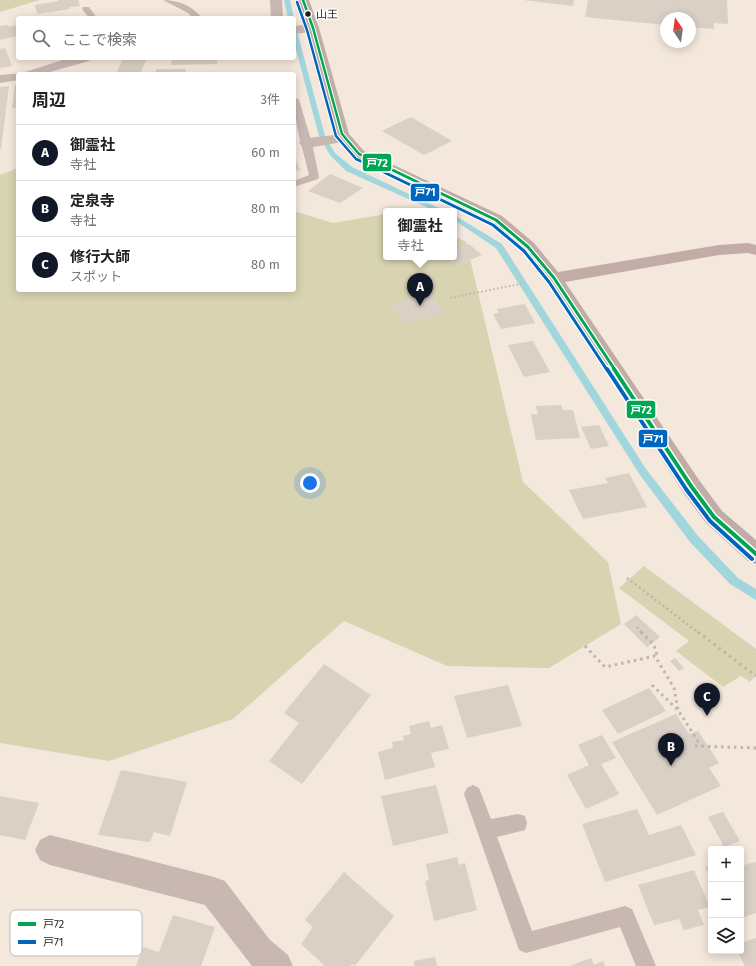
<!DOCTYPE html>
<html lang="ja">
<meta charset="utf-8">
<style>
body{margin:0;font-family:"Fira Sans","Noto Sans JP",sans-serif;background:#f6f6f6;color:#202124}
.controls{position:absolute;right:12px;bottom:12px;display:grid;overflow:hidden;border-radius:4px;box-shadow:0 2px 10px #0003}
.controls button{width:36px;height:36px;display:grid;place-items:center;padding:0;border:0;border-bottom:1px solid #e0e0e0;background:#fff;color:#202124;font:20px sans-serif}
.compass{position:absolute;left:660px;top:12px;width:36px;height:36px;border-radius:50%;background:#fff;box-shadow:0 2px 10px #0003;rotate:347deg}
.you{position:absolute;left:310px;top:483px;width:14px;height:14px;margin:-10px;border:3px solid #fff;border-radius:50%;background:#1a73e8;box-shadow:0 0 0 6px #1a73e833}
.badge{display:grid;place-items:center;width:26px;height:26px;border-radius:50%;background:#111827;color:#fff;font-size:13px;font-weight:700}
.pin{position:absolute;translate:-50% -33px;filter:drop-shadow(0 1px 2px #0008)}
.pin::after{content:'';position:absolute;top:21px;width:14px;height:12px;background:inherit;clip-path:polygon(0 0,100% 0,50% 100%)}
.popup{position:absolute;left:383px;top:208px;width:74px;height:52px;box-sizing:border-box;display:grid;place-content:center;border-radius:4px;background:#fff;filter:drop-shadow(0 1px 3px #0005);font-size:13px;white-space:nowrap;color:#757577}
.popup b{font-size:15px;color:#202124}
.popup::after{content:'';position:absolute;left:50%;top:100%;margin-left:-8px;border:8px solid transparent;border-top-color:#fff}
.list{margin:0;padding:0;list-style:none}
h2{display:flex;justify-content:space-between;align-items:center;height:52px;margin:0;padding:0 16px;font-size:17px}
h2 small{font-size:13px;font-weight:400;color:#757577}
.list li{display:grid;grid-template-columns:26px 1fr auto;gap:12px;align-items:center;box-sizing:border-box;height:56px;padding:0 16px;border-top:1px solid #e0e0e0}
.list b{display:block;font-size:15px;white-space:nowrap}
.list p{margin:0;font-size:13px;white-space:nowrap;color:#757577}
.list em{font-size:13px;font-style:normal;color:#757577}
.icon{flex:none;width:22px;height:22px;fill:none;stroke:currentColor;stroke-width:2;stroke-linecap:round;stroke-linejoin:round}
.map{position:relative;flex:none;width:756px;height:966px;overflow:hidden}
.search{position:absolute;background:#fff;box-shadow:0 2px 10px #0003;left:16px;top:16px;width:280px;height:44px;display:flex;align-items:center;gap:10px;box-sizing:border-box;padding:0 14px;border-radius:4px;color:#757577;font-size:15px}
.panel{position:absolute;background:#fff;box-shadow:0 2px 10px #0003;left:16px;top:72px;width:280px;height:220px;border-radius:4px}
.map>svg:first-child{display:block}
</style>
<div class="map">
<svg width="756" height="966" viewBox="0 0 756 966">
<rect width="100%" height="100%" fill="#f4e7dc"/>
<!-- green -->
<path fill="#d8d4b2" d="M0,0h40l-40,12z
M18,168v122h276v-79l39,12 53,-9v43h68v-21l12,6 57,240 85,80 13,62 -72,44 -102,-2 -103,-45 -111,98 -124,42 -109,-18v-568z
M644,566l112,83v26l-6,7 -9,-6 -18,11 -47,-36 13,-10 -70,-53z"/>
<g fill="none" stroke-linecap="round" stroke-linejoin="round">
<!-- stream -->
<path fill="#a1d6dd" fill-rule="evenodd" d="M284,0h6l4,18h-6z
M294,29l3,2 28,105 10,17 17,14 93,44h-10l-89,-40 -16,-16 -11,-19 -25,-94z
M454,215l48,29 144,225 52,67 40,42 18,11v11l-26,-16 -40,-42 -50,-67 -144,-227 -42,-28z"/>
</g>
<!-- building -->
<path fill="#dad0c5" d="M58,0h20l2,6 -11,1 1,2 -33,5 -2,-9 23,-4z
M523,0h51l-1,6z
M588,0h139l1,24 -14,-1v6l-24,-2v-9h-24v7l-81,-8z
M8,25l1,2 9,-2v11l-18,4v-14z
M5,48l7,18 -12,2v-19z
M123,58h24l-7,16h-24z
M172,58h46l-1,6 -46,1z
M156,69h30l-1,5h-30z
M15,85h3v22l-6,1z
M9,86l-8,63h-1v-62z
M411,117l41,24 -28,14 -42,-24z
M294,155l6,15 -6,1z
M330,174l33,14 -23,15 -32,-12z
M469,244l13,11 -26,11 -11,-9h9v-7z
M433,294l11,20 -41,9 -11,-20z
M525,304l10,19 -34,6 -8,-15 6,-1 -2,-4z
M533,341l17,31 -26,5 -16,-32z
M561,405l2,5h10l7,28 -44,2 -5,-26h7l-2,-8z
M599,425l10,21 -18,3 -10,-22z
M629,473l18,34 -64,12 -14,-29 39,-7 -3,-5z
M636,615l24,22 -13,10 -23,-23z
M675,658l9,10 -5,3 -9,-10z
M324,664l47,31 -69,89 -33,-23 30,-38 -15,-10z
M508,685l14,41 -55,12 -13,-42z
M649,688l17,23 -48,23 -16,-24z
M676,714l13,20 9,-3 21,32 -10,5 12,18 -64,29 -45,-73z
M429,721l2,7 11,-3 7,24 -18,4 4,14 -50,13 -7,-28 15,-4 -1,-6 12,-2 -1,-4 8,-2 -2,-8z
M602,735l14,23 -15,6 18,30 -33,15 -19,-34 22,-10 -11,-20z
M121,770l66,12 -17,54 -16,-4 -4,10 -52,-7z
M436,785l13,48 -56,13 -12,-50z
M0,796l39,7 -14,37 -25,-5z
M637,809l12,26 32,-10 15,30 -91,27 -23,-58z
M723,812l17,29 -16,6 -16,-30z
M457,857l2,8 6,-2 12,47 -43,11 -9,-40 4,-1 -3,-16z
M741,860l3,5 12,-3v51l-15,5z
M711,865v15l-6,-13z
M694,870l16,37 -12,3 6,15 -20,5 -5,-11 -25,6 -16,-40z
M344,872l50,44 -39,50 -3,-2 -2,2h-25l-24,-22 12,-17 -8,-7z
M173,915l42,12 -14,39h-65l7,-19 16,5z
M756,938v28h-11l-8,-15h4v-8z
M435,957l2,9h-23v-5z
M591,958l3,7 9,-4 2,5h-35z"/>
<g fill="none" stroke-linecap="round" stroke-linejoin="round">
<!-- path-far2 -->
<path stroke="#c1b3ad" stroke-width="2" stroke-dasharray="1.5 2.5" stroke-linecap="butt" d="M450,298l75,-15"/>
<!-- path-far1 -->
<path stroke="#c1b3ad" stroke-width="2.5" stroke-dasharray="2 3" stroke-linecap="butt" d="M627,578l72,55
M637,627l5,6"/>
<!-- path -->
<path stroke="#c1b3ad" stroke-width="3" stroke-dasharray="2.5 4" stroke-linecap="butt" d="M641,632l12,12 4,8 -2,4
M698,632l58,44
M585,646l20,21 50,-11 19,32 4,22
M652,685l26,25 23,36
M695,746l61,2"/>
<!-- lane -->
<path fill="#c9b7b2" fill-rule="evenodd" d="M163,0c15,0 30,6 39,18h-9l-5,-5z
M83,7h6l8,11h-8l-7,-9z
M294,97l5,3 13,43 7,34 -1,2 -24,8v-6l15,-6c-6,-26 -15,-51 -15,-78z
M473,785l6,3 12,31 27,-5 7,2 2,7 -2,7 -28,7 35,94 93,-25 7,3 24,57h-20l-16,-39 -94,26 -7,-3 -55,-156 3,-6z"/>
<!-- street -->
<path fill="#c9b7b2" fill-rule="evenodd" d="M270,0h12l1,18h-12z
M313,24l5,1 1,3 -1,3 -24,3v-8z
M69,58h22l-2,3 -46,13h-25v6l-18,3v-8l22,-2z
M344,134l5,1 2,3 -2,3 -42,7 -5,-2 -3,-3 3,-3 5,-2z
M50,835l164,42 11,4 45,59 18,15 5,11h-41l-47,-61 -155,-40 -10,-5 -5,-10 5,-10z"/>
<!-- secondary -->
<path fill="#c1aca7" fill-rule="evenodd" d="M297,0h12l10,28 30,106 15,17 138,65 32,27 24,29 161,-27 29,-2 8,2v10l-8,-2 -29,2 -154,27 134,198 23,31 34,29v24l-8,-3 -42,-38 -23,-31 -136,-210 -25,-31 -32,-27 -136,-67 -19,-23 -28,-106z"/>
<defs>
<path id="bus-1-far2" d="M303,0l10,28 29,106 17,20 19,9"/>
<path id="bus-1-far1" d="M376,162l120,58 32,27 26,31 61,92"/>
<path id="bus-1" d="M614,369l77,117 23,31 42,37"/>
<path id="bus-2-far2" d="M297,2l10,28 29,106 20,23 9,4"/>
<path id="bus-2-far1" d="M363,162l130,63 31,26 25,31 58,88"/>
<path id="bus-2" d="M607,369l79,120 24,32 42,38"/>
</defs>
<!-- bus-1-far2 casing -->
<use href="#bus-1-far2" stroke="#fff" stroke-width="4.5"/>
<!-- bus-1-far1 casing -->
<use href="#bus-1-far1" stroke="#fff" stroke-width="5.5"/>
<!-- bus-1 casing -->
<use href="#bus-1" stroke="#fff" stroke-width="7"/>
<!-- bus-2-far2 casing -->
<use href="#bus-2-far2" stroke="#fff" stroke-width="4.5"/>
<!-- bus-2-far1 casing -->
<use href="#bus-2-far1" stroke="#fff" stroke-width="5.5"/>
<!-- bus-2 casing -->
<use href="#bus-2" stroke="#fff" stroke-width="7"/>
<!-- bus-1-far2 -->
<use href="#bus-1-far2" stroke="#00a651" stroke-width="2.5"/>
<!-- bus-1-far1 -->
<use href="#bus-1-far1" stroke="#00a651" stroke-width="3"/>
<!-- bus-1 -->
<use href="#bus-1" stroke="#00a651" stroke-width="4"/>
<!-- bus-2-far2 -->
<use href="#bus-2-far2" stroke="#0065bd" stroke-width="2.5"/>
<!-- bus-2-far1 -->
<use href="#bus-2-far1" stroke="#0065bd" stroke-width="3"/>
<!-- bus-2 -->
<use href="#bus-2" stroke="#0065bd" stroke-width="4"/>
</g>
<!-- markers -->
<circle fill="#281d13" stroke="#fff" stroke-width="1.5" cx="308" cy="14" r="3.5"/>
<g text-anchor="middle" stroke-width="3" stroke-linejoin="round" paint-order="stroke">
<!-- far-bus labels -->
<g font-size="11" fill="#281d13" stroke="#fff" text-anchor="start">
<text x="316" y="18">山王</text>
</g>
</g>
<!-- legend -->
<rect x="10" y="910" width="132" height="46" rx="6" fill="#fff" stroke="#bebbb8" stroke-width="1"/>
<rect x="18" y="922" width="18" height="4" fill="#00a651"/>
<rect x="18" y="940" width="18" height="4" fill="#0065bd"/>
<g font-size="11" fill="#281d13">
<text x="43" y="928">戸72</text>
<text x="43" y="946">戸71</text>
</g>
<g stroke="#fff" stroke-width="1.5">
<rect x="362" y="153" width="30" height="19" rx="4" fill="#00a651"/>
<rect x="410" y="183" width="30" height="19" rx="4" fill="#0065bd"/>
<rect x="626" y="400" width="30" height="19" rx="4" fill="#00a651"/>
<rect x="638" y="429" width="30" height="19" rx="4" fill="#0065bd"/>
</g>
<g font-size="11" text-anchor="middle" font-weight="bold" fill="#fff">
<text x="377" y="167">戸72</text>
<text x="425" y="196">戸71</text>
<text x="641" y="414">戸72</text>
<text x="653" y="443">戸71</text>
</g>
</svg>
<div class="controls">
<button>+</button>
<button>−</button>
<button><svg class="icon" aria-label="layers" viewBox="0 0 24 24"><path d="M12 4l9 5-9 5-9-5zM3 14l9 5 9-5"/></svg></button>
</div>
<svg class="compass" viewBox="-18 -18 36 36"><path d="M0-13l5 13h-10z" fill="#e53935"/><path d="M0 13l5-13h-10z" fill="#757577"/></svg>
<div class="you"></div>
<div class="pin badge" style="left:420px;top:306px">A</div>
<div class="popup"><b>御霊社</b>寺社</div>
<div class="pin badge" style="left:671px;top:766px">B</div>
<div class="pin badge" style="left:707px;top:716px">C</div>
<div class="search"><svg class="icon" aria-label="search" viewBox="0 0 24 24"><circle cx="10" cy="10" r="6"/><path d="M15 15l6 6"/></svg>ここで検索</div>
<section class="panel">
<h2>周辺<small>3件</small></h2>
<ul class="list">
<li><span class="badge">A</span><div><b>御霊社</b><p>寺社</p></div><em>60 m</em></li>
<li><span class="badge">B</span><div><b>定泉寺</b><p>寺社</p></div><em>80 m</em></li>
<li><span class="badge">C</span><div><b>修行大師</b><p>スポット</p></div><em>80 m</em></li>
</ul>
</section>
</div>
